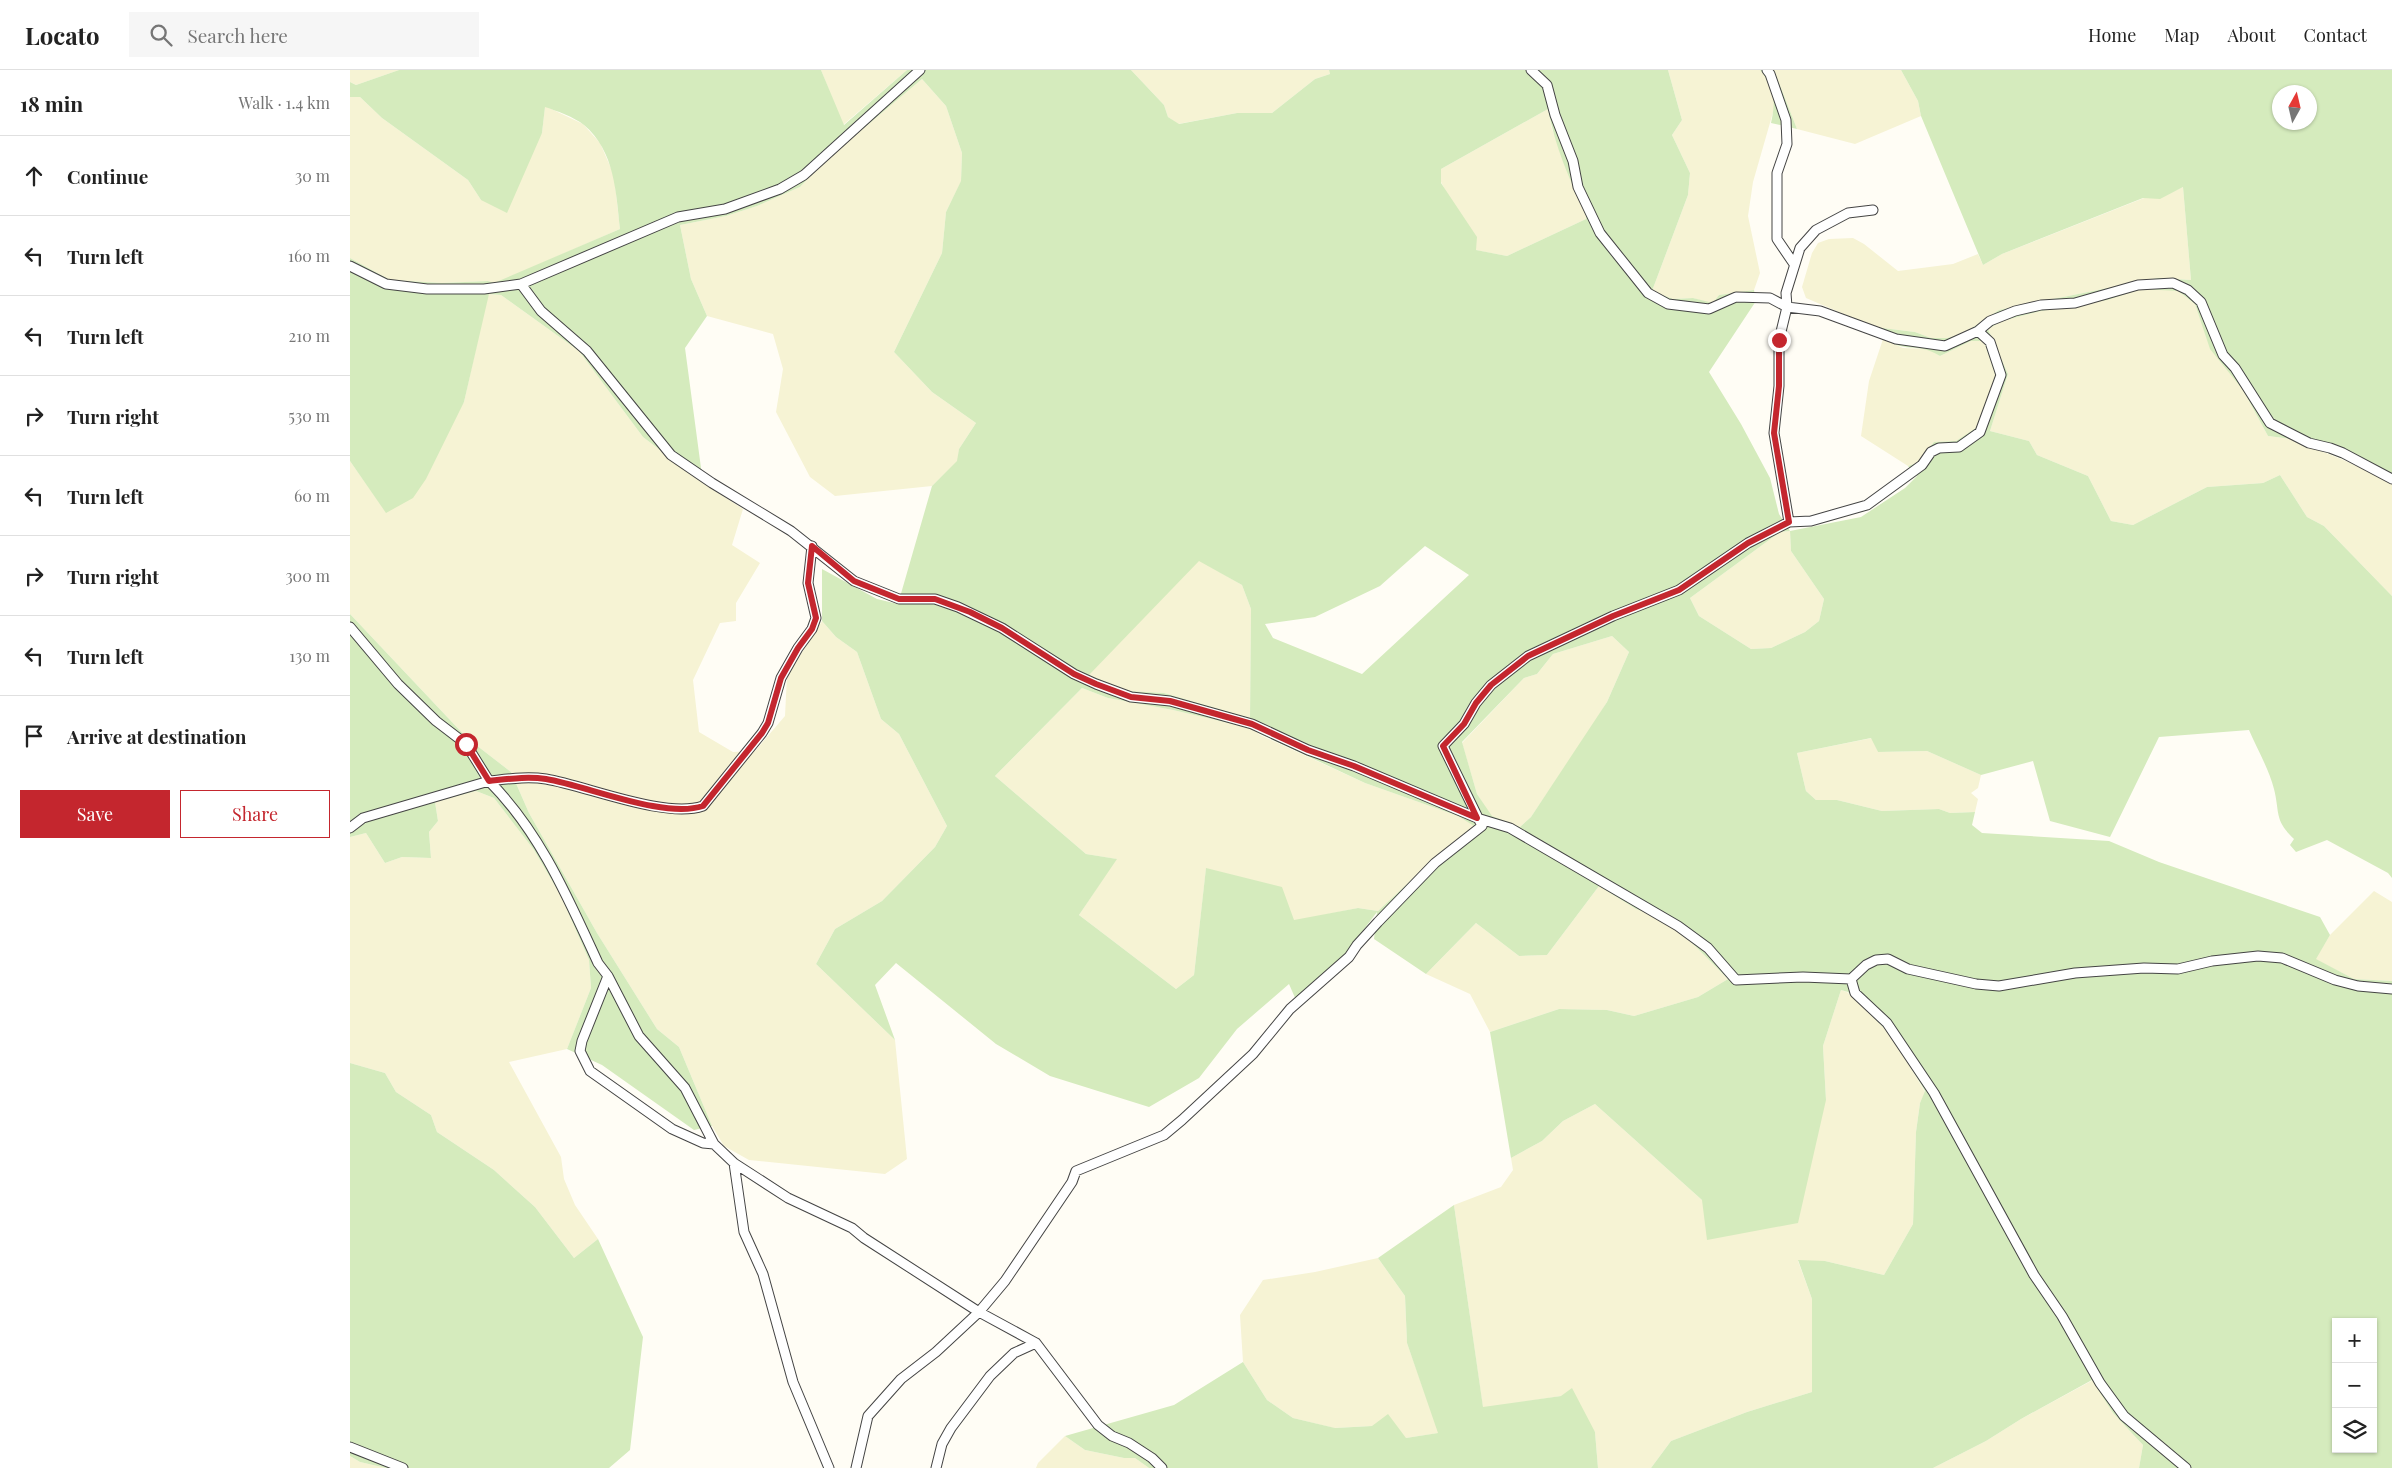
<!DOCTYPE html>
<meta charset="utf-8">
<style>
body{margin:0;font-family:"Playfair Display",serif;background:#f6f6f6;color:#222}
.controls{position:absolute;right:15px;bottom:15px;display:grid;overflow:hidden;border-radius:0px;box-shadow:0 1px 4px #0004}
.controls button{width:45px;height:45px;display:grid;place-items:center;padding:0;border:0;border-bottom:1px solid #e0e0e0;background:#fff;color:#222;font:25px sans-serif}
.compass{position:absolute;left:1922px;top:15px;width:45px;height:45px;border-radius:50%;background:#fff;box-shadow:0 1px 4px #0004;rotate:8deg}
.stop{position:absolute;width:15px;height:15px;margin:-11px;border:4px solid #c4262e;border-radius:50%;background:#fff}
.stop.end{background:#c4262e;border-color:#fff;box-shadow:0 1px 5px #0008}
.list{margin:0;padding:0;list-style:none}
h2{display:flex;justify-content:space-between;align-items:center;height:65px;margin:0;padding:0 20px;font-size:21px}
h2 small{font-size:16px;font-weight:400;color:#767676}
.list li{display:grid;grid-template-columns:32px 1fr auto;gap:15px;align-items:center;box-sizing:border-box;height:80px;padding:0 20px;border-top:1px solid #e0e0e0}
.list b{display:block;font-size:19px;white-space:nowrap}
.list em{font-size:16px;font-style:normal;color:#767676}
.actions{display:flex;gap:10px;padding:15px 20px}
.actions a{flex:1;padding:11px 0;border:1px solid #c4262e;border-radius:0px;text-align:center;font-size:18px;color:#c4262e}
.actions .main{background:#c4262e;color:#fff}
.icon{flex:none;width:28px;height:28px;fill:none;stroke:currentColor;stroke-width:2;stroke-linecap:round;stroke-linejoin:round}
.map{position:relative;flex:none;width:2042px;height:1398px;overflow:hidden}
header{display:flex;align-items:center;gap:30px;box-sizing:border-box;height:70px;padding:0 25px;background:#fff;border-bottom:1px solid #e0e0e0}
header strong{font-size:24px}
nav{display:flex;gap:28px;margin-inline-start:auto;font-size:18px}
.search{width:350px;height:45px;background:#f6f6f6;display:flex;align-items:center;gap:12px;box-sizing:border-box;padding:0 18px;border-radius:0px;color:#767676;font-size:19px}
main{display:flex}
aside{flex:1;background:#fff}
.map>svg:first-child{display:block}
</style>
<header>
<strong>Locato</strong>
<div class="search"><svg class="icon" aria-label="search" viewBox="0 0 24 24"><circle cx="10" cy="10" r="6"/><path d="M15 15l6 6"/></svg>Search here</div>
<nav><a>Home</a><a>Map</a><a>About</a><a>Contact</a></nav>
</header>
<main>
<aside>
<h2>18 min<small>Walk · 1.4 km</small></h2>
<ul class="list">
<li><svg class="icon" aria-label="ahead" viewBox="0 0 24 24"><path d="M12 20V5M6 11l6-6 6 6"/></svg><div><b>Continue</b></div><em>30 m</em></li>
<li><svg class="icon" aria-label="left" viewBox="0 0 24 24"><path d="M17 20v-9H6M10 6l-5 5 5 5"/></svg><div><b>Turn left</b></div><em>160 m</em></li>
<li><svg class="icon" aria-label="left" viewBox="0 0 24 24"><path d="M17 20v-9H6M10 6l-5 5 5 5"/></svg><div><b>Turn left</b></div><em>210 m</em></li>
<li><svg class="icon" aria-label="right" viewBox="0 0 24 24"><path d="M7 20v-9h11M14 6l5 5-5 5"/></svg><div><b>Turn right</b></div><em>530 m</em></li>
<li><svg class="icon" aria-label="left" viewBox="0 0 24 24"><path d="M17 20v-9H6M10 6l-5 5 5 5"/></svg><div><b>Turn left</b></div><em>60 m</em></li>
<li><svg class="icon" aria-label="right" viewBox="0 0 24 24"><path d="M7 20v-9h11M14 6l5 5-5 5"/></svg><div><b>Turn right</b></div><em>300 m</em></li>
<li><svg class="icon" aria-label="left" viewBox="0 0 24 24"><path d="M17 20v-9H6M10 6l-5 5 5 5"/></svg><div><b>Turn left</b></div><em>130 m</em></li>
<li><svg class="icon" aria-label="arrive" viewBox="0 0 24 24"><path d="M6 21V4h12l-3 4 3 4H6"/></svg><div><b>Arrive at destination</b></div></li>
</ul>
<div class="actions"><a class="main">Save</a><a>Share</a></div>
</aside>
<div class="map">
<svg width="2042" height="1398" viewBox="0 0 2042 1398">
<rect width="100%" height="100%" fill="#fffdf5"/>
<!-- farmland -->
<path fill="#f6f3d4" d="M0,0h49l-43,15 -6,-3z
M471,0h86l-64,55z
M781,0h198l1,4 -15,5 -43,34h-35l-59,11 -10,-7 -4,-12z
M1318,0h92l9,11 7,21 -23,80 -5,34 12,57 -6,17 -35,5 -6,9 -20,-6 -20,1 -21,-8 36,-96 2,-22 -18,-38 10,-15z
M1424,0h127l17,31 3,15 -66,28 -58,-15z
M572,9l24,27 16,47 -1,29 -15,30 -4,41 -48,99 38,40 44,31 -17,26 -1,12 -26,25 -97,10 -25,-19 -34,-65 7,-43 -10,-35 -66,-18 -16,-37 -11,-54 46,-9 31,-10 43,-19 26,-27z
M0,27h10l22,21 86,62 13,20 61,-67 3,-27 38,18 17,19 14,32 6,54 -126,55 -6,-3 -46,2 -52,-3 -40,-22z
M1198,39l4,20 34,84v6l-79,37 -32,-6 -34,-68v-13z
M1833,117l8,93 -33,-2 -159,32 -36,24 -16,4h-16l-16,-6 -41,-5 -68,-29 -4,-11 10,-34 6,-10 11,-4 24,-1 11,6 34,27 55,-7 25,-10 5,11 19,-11 142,-56h16z
M1812,218l16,3 17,13 6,17 42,69 25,46 24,3 56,23 44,21v113l-68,-70 -17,-9 -27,-42 -17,8 -56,4 -74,38 -22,-4 -23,-45 -51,-21 -8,-14 -39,-10 18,-57 -20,-45 14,-8 39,-10 100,-22z
M138,224l13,1 78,56 64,86 60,46 40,26 -11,36 28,18 -24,40v18l-16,2 -27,57 6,52 34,20 22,-1 30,-35 2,-40 35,-55 14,16 21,15 24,67 18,15 48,92 -12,21 -53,54 -47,28 -19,35 79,76 12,119 -22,15 -136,-14 -25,-14 -12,-20 -33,-79 -22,-18 -60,-96 -68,-120 -18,-41 -44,-34 -117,-124v-153l36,51 78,-110z
M1533,269l20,9 27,1 10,7 31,-15h13l12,36 -20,52 -20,12 -22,1 -17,21 -9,3 -47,-30 8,-55z
M1440,461l1,20 33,48 -5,22 -14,11 -34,16 -20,1 -52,-33 -9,-18 90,-66z
M849,490l43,25 9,24 -1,109 -86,-25 -36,-2 -40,-16z
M1262,566l17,16 -22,50 -17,28 -59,87 -11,10 -29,-11 -14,-22 -15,-51 62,-65 13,-4 16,-20z
M732,618l26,10 65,12 81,19 6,6 105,48 93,33 17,10 -41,33 -56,52 -20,-3 -64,13 -88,-52 -12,106 -18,14 -97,-74 37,-56 -30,-5 -91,-78z
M1522,668l6,14 49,-1 54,24 -3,13 -7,5 7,6 -3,13 -25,1 -11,-4 -57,2 -45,-11h-21l-10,-9 -9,-38z
M126,721l18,7 40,52 27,46 28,64 2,28 -24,61 -58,13 52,95 3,22 11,26 23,34 -24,19 -39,-51 -41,-37 -57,-38 -6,-17 -35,-23 -11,-19 -35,-10v-226l16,-4 19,30 17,-6 29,1 -2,-26 9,-11 -3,-19z
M1249,816l37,23 22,8 32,24 38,38 -30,18 -64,19 -27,-6 -48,-1 -69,23 -20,-38 -44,-20 50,-51 43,33 28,-1z
M2024,821l18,11v79l-38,-2 -39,-20 15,-24z
M1491,920l6,2 44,43 34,57 -5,11 -4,29 -3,92 -29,51 -59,-14h-27l14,38v93l-65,20 -76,29 -20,27h-53l-3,-36 -34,-36 -78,12 -29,-203 47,-18 12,-17 -2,-12 31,-17 21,-20 32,-17 107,96 124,-100 -3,-54z
M1028,1188l27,38 2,47 32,90 -33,5 -34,-12 -38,2 -41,-10 -26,-18 -24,-38 -3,-47 23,-35 52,-8z
M1743,1310l20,33 30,32 -4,23h-206l53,-27 35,-22z
M715,1366l20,14 39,8h11l14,10h-113l2,-5z
M0,1386l10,6 26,6h-36z"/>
<!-- green -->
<path fill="#d5ebbd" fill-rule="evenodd" d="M49,0h422l23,55 63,-55h224l33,35 4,12 11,7 58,-11h35l43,-34 15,-5 -1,-4h339l14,50 -10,15 18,38 -2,22 -36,96 21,8 20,-1 20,5 6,-8 35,-5 2,11 -47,71 32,52 29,54 9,36 11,17 71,-14 44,-29 12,-12 -9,-10 9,-3 17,-21 22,-1 20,-13 20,-51 -12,-36h-13l-31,15c-26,-17 -41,3 -66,-29l41,5 16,6h16l16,-4 36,-24 159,-32 33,2 -8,-93 -23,12 -17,-1 -141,56 -19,11 -62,-149 -3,-15 -17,-31h491v413l-44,-22 -56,-22 -24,-3 -25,-46 -33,-41 -15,-45 -17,-13 -37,-2 -34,11 -66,11 -39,10 -14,8 20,45 -18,57 39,10 8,14 51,21 23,45 22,4 74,-38 56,-4 17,-8 27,42 17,9 68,70v282l-4,-5 -61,-33 -31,12 -6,-7 4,-6c-20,-19 -14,-26 -20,-50 -5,-20 -17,-40 -25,-59l-90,7 -49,100 -60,-16 -17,-60 -52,14 -54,-24 -49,1 -7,-14 -74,15 9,38 10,9h21l45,11 57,-2 11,4 25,-1 -3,13 10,8 127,8 50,21 161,55 10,18 -14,24 38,20 38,2v487h-253l4,-23 -30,-32 -21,-33 -71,39 -35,22 -53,27h-282l20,-27 76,-29 65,-20v-93l-14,-39 27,1 59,14 29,-51 3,-92 4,-29 5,-12 -34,-56 -43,-43 -7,-2 -18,56 3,54 -28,123 -91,17 -5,-40 -107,-96 -32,17 -21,20 -31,17 -21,-126 69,-23 48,1 27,6 64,-19 30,-18 -38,-38 -32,-24 -22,-8 -37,-23 -52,69 -28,1 -43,-33 -50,51 -52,-35 3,-27 -31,41 -50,47 -7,-16 -52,45 -38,49 -50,29 -99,-31 -54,-32 -100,-81 -21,22 20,55 -79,-76 19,-35 47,-28 53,-54 12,-21 -48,-92 -18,-15 -24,-67 -21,-15 -14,-16v-52l55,30 21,5 34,-118 25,-25 2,-12 17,-26 -44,-31 -38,-40 48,-99 4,-41 15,-31 1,-28 -16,-47 -24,-27 -96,81 -26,27 -43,19 -31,10 -46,9 11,54 16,37 -22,32 18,135 -60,-46 -64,-86 -78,-56 -12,-1 -25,108 -38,77 -13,19 -27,15 -36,-52v-203l40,22 52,3 46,-2 6,2 126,-54c-4,-36 -5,-78 -36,-104 -10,-8 -27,-14 -39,-18l-3,26 -35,80 -26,-13 -13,-20 -86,-62 -22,-21h-10v-15l6,3zM1930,22h30v30h-30zM1198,39c7,37 21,71 38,104v6l-79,37 -31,-6 1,-13 -36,-54v-14zM1440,461l1,20 33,48 -5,22 -14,11 -34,16 -20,1 -52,-33 -9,-18 90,-66zM1075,476l44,29 -107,99 -89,-36 -8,-14 50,-7 65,-31zM849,491l43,24 9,24 -1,109 -86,-25 -36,-2 -39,-16zM1262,566l17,16 -22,50 -76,115 -11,10 -28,-11 -15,-22 -15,-52 62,-64 13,-4 16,-20zM732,618l26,10 65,12 81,19 6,5 105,49 93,33 16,10 -40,33 -56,52 -20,-3 -64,12 -12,-33 -76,-19 -12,107 -18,14 -97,-74 38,-56 -31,-5 -91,-78zM1986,1252h37v127h-37z
M1410,0h14l23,59 -26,-6c5,-23 4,-34 -11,-53z
M0,544l117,124 44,34 18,41 68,120 60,96 22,18 33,79 -18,4 -92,-65 -35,-16 24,-61 -2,-28 -28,-64 -27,-46 -40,-52 -18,-7 -41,11 3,19 -9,11 2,26 -29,-1 -17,6 -19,-30 -16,4z
M0,993l35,10 11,19 35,23 6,17 57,38 41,37 39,51 24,-19 45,98 -13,113 -21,18h-223l-26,-6 -10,-6z
M1104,1135l29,202 78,-11 11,-8 23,44 3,36h-449l-14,-10h-11l-39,-8 -20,-14 109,-31 69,-43 24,38 26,18 42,10 37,-2 16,-12 18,24 32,-5 -31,-90 -2,-47 -27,-38z"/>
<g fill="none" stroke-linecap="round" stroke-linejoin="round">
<defs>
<path id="minor" d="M1181,0l16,15 8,30 18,46 5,26 22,46 48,60 20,11 41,5 27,-12 34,1 17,9 33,4 76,28 49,7 33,-15 12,-10 25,-10 26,-6 34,-2 63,-18 35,-2 15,7 13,12 22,53 12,13 35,55 39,20 21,5 13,5 49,26
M1417,0l3,4 16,46 1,24 -10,29v66l17,25
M0,196l36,18 41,5h57l37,-5 157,-67 47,-8 55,-20 24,-14 116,-105
M171,214l20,27 46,40 84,104 41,28 79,48 63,50 45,18h36l23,8 44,21 72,46 22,10 35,13 39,4 82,23 56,26 46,16 123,52 33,10 168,98 30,22 28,32 67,-3 48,2 15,-14 10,-5 12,-1 20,10 68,15 23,2 76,-13 69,-5 34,1 34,-8 46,-5 24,2 53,22 23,6 34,3
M1439,452l-15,-89 5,-47v-46l8,-33 -1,-14 14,-45 16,-18 32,-17 25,-3
M0,557l48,57 38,37 30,23 23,37c19,-2 38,-5 57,-2 41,7 119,40 157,27l59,-73 6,-10 13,-45 17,-30 14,-19 4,-11 -8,-35 4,-37
M0,758l13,-10 126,-37c51,51 79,117 109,182l10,13 31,60 46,52 29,56 20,19 54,35 64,30 12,10 115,74 57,31 62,82 14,11 17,7 23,15 10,10
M258,906l-26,65 -2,10 10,20 82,58 31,14 11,1
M1501,909l4,14 32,30 47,70 100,182 28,41 38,67 24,33 62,52
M384,1093l10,69 19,42 30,108 36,86
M0,1377l53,21
M506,1398l12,-52 33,-37 35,-27 43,-40 26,-31 67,-99 4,-11 88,-36 18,-15 71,-66 37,-45 59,-52 8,-12 21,-23 57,-59 47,-37 -39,-80 21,-22 12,-21 15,-18 37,-29 85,-40 66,-26 69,-47 41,-21 22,-1 56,-16 55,-40 9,-13 8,-4 20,-1 21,-15 21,-57 -11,-33 -12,-11
M586,1398l6,-24 9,-16 39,-52 24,-23 22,-10"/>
</defs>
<!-- minor casing -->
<use href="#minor" stroke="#444" stroke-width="11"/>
<!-- minor -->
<use href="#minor" stroke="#fff" stroke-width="9"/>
</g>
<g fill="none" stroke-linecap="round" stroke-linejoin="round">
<!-- route -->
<path stroke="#c4262e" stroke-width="6" d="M116,674l23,37c19,-2 38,-5 57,-2 42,7 118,40 157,27l59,-73 6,-10 13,-45 17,-30 14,-19 4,-11 -8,-35 4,-37 42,35 45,18h36l35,13 32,16 72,46 22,10 35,13 39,4 82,23 56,26 46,16 123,52 -34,-72 21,-22 12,-21 15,-18 37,-29 85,-40 66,-26 69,-47 41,-21 -15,-89 5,-47v-46"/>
</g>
</svg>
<div class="controls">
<button>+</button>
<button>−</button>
<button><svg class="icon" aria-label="layers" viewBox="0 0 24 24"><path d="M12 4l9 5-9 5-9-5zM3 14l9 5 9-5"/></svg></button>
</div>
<svg class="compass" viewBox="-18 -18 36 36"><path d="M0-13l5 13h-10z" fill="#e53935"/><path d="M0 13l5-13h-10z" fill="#767676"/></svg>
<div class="stop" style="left:116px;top:674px"></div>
<div class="stop end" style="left:1429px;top:270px"></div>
</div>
</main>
